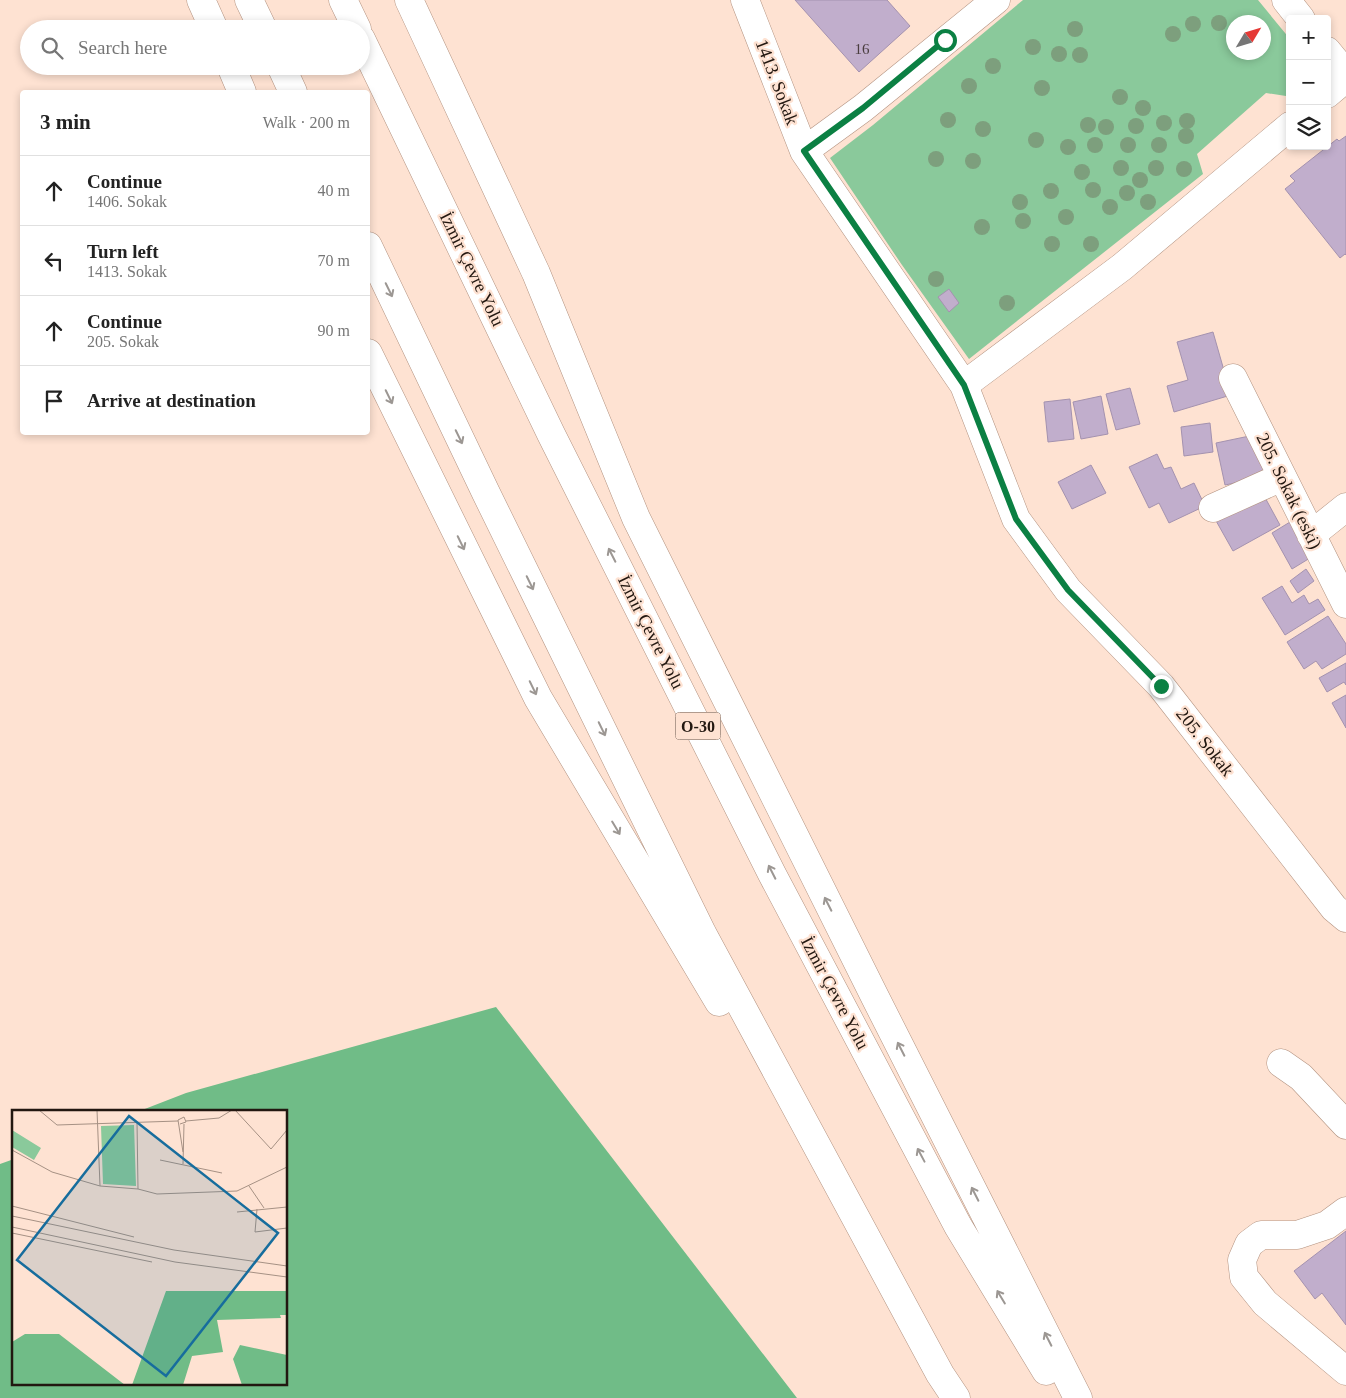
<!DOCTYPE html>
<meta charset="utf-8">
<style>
body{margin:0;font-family:"Times New Roman",serif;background:#f6f6f6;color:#222}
.controls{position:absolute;right:15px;top:15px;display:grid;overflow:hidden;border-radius:5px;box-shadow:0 2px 8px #0003}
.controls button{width:45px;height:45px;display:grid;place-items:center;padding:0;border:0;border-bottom:1px solid #e0e0e0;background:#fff;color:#222;font:25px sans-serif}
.compass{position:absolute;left:1226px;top:15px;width:45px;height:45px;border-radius:50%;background:#fff;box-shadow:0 2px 8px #0003;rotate:52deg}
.stop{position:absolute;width:15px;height:15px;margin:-11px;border:4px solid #0b8043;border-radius:50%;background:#fff}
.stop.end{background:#0b8043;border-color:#fff;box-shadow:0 1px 5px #0008}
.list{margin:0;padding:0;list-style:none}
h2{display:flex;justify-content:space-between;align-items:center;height:65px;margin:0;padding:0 20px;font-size:21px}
h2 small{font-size:16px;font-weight:400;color:#767676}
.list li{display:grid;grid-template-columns:32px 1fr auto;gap:15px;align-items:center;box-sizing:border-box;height:70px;padding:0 20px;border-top:1px solid #e0e0e0}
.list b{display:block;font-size:19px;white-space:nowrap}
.list p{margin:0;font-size:16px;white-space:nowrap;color:#767676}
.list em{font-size:16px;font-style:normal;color:#767676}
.icon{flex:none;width:28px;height:28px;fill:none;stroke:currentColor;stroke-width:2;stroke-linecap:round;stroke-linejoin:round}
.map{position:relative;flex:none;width:1346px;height:1398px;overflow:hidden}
.search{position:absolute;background:#fff;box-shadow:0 2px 8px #0003;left:20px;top:20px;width:350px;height:55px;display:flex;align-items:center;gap:12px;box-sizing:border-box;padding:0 18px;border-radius:28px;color:#767676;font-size:19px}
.panel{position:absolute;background:#fff;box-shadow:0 2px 8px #0003;left:20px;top:90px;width:350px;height:345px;border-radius:5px}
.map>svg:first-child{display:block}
</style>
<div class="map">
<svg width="1346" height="1398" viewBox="0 0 1346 1398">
<rect width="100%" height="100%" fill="#fee2d2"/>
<!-- green -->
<path fill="#8ac99b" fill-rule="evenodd" d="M1023,0h235l32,39v53l-4,4 -20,-3 -69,61 6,20 -234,185 -67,-94 -72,-107 43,-33zM1234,22h30v30h-30z"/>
<!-- forest -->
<path fill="#70bc87" d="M496,1007l301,391h-797v-234l14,-5v225h272v-272h-149l49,-19z"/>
<!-- building -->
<path fill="#c1aecc" stroke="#a492af" d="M795,0h92l23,26 -51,46z
M1346,136v119l-1,-1 -5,4 -55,-69 10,-8 -5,-5 47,-37 2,2z
M949,289l10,14 -10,9 -11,-15z
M1213,332l18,63 -57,17 -7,-26 21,-6 -11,-38z
M1130,388l10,36 -24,6 -10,-36z
M1101,396l7,38 -27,5 -8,-37z
M1070,399l4,40 -26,3 -4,-40z
M1210,423l3,29 -29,4 -3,-29z
M1259,434l9,42 -43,9 -9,-42z
M1157,454l7,15 7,-2 10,22 13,-6 11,23 -36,17 -10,-20 -10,5 -20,-41z
M1091,465l15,28 -34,16 -14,-27z
M1262,492l18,33 -47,26 -18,-32z
M1290,522l20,36 -18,11 -20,-36z
M1306,569l8,12 -16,12 -8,-12z
M1282,586l10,17 12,-8 5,9 9,-5 7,11 -40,25 -23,-37z
M1328,616l18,28v10l-24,15 -6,-8 -12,8 -17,-27z
M1346,663v22l-2,-3 -17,10 -8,-14z
M1346,695v33l-14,-25z
M1346,1231v94l-24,-32 -7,6 -21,-28z"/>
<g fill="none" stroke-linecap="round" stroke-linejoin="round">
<defs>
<path id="minor" d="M745,0l59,151 160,234 52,134 52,71 93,96 173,222 12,10
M1286,0l15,19
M1327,51l19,23
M1327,94l19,-16
M804,151l59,-43 133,-108
M1233,378l113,226
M964,385l158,-118 168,-141
M1213,508l69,-31
M1311,535l35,-28
M1281,1063l20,14 45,48
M1346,1211l-19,14 -30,10h-36l-12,9 -7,16 2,17 21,26 81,68"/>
<path id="highway" d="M201,0l13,29
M249,0l14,29
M343,0l14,29
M409,0l127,273 100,245 239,479 203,401
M361,39l190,395 221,440 186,352 88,145
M231,66l11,26
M281,66l12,26
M368,246l118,247 216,440 238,441 16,24
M368,353l170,345 181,304"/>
</defs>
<!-- minor casing -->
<use href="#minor" stroke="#b39381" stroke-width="29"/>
<!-- highway casing -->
<use href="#highway" stroke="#b39381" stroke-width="29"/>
<!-- minor -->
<use href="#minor" stroke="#fff" stroke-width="28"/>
<!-- highway -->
<use href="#highway" stroke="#fff" stroke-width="28"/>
</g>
<!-- trees -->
<g fill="#7d9f7d">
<circle cx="1219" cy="23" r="8"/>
<circle cx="1193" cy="24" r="8"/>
<circle cx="1075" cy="29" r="8"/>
<circle cx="1173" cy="34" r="8"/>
<circle cx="1033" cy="47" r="8"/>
<circle cx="1059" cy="54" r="8"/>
<circle cx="1080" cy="55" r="8"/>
<circle cx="993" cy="66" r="8"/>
<circle cx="969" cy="86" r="8"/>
<circle cx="1042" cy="88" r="8"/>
<circle cx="1120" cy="97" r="8"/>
<circle cx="1143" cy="108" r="8"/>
<circle cx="948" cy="120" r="8"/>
<circle cx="1187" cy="121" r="8"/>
<circle cx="1164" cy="123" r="8"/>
<circle cx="1088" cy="125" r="8"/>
<circle cx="1136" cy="126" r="8"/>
<circle cx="1106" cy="127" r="8"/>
<circle cx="983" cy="129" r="8"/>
<circle cx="1186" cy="136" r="8"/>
<circle cx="1036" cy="140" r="8"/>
<circle cx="1095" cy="145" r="8"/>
<circle cx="1128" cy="145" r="8"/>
<circle cx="1159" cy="145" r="8"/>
<circle cx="1068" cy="147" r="8"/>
<circle cx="936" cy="159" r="8"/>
<circle cx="973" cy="161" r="8"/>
<circle cx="1121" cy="168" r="8"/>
<circle cx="1156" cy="168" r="8"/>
<circle cx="1184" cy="169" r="8"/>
<circle cx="1082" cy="172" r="8"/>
<circle cx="1140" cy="180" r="8"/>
<circle cx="1093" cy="190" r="8"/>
<circle cx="1051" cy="191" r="8"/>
<circle cx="1127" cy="193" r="8"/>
<circle cx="1020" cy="202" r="8"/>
<circle cx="1148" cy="202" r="8"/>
<circle cx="1110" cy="207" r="8"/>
<circle cx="1066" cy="217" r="8"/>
<circle cx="1023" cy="221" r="8"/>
<circle cx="982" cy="227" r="8"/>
<circle cx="1052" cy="244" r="8"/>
<circle cx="1091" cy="244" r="8"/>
<circle cx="936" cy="279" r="8"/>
<circle cx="1007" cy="303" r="8"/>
</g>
<!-- one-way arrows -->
<defs><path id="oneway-shaft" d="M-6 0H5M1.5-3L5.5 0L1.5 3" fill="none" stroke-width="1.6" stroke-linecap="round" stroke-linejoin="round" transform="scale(1.25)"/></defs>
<g stroke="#9c9793">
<use href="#oneway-shaft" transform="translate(389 290) rotate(64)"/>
<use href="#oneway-shaft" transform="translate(389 397) rotate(64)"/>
<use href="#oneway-shaft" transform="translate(459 437) rotate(64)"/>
<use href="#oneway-shaft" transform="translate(461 543) rotate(64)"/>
<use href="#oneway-shaft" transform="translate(612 555) rotate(-117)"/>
<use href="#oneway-shaft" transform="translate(530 583) rotate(64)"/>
<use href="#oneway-shaft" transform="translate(533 688) rotate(64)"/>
<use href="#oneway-shaft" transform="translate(602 729) rotate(64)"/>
<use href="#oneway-shaft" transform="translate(616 828) rotate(59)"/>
<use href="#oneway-shaft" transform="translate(772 872) rotate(-117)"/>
<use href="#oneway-shaft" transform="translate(828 904) rotate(-117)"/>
<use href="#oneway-shaft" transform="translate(901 1049) rotate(-117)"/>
<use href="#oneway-shaft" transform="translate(921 1155) rotate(-118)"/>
<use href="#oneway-shaft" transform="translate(975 1194) rotate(-117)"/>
<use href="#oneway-shaft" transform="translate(1001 1297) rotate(-121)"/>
<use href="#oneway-shaft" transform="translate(1048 1339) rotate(-117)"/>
</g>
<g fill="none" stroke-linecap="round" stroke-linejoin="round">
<!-- route -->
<path stroke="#0b8043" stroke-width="6" d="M945,40l-82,68 -59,43 160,234 52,134 52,71 93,96"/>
</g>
<g text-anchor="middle" stroke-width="4.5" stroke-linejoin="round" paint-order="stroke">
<!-- number labels -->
<g font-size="15" fill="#4a3d3f">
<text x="862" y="54">16</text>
</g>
<!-- shield labels -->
<rect fill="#fee2d2" stroke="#64544a" stroke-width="1" x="675.5" y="712.5" width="45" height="27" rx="4"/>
<g font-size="16" font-weight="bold" fill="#221710">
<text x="698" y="732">O-30</text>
</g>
<!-- street labels -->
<g font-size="18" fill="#221710" stroke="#fee2d2">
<text transform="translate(777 82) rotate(69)" y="6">1413. Sokak</text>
<text transform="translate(472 269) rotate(64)" y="6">İzmir Çevre Yolu</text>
<text transform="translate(1289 491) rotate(64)" y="6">205. Sokak (eski)</text>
<text transform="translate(651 632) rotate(63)" y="6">İzmir Çevre Yolu</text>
<text transform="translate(1205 742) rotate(52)" y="6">205. Sokak</text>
<text transform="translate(835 993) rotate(62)" y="6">İzmir Çevre Yolu</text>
</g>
</g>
<!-- overview -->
<g transform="translate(12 1110)">
<rect width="275" height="275" fill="#fee2d2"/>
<path d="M122,15l2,61 -33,-2 -2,-58zM0,20l29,18 -7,12 -22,-13z" fill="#8ac99b"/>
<path d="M154,181h121v24h-7l1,3 -64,2 6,32 -31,4 -9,29h-51zM13,224h34l66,51h-113v-43zM228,235l47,10v30h-45l-9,-26z" fill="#70bc87"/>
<path fill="none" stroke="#a69184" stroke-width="1" d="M27,0l18,15 121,-4M85,0l3,76M223,0l36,39 16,-19M174,11l33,-3 13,-8M125,12l1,67M168,14l6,-2 -2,-5 -6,3 5,32M0,40l40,22 48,14 38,3 19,5 80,-3 50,-24M148,50l62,13M171,54l1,-40M237,76l15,22M0,96l122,31M245,99l-2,23 32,-4M225,102l50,-5M0,106l162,34 113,16M0,117l163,35 112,15M0,123l140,29"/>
<path fill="#176d9d" fill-opacity="0.15" stroke="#176d9d" stroke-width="2.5" d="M117,6l149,117 -112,143 -149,-116z"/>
<rect width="275" height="275" fill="none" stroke="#221710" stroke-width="2.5"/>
</g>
</svg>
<div class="controls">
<button>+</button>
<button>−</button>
<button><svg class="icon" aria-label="layers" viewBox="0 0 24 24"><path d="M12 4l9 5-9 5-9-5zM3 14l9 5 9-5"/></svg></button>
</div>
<svg class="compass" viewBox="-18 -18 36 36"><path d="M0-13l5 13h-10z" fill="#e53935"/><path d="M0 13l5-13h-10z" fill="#767676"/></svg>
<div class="stop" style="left:945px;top:40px"></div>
<div class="stop end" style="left:1161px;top:686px"></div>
<div class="search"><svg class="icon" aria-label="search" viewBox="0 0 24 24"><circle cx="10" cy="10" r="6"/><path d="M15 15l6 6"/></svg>Search here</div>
<section class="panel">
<h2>3 min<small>Walk · 200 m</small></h2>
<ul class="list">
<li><svg class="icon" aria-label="ahead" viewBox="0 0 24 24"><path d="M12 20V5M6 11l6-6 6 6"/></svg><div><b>Continue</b><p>1406. Sokak</p></div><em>40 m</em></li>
<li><svg class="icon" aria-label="left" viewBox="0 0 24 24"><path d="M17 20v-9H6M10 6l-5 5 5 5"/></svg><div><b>Turn left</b><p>1413. Sokak</p></div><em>70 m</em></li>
<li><svg class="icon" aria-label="ahead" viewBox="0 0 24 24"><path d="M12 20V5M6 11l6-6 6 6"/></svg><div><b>Continue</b><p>205. Sokak</p></div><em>90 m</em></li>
<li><svg class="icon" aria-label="arrive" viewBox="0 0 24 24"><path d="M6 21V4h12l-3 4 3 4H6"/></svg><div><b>Arrive at destination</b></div></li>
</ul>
</section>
</div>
